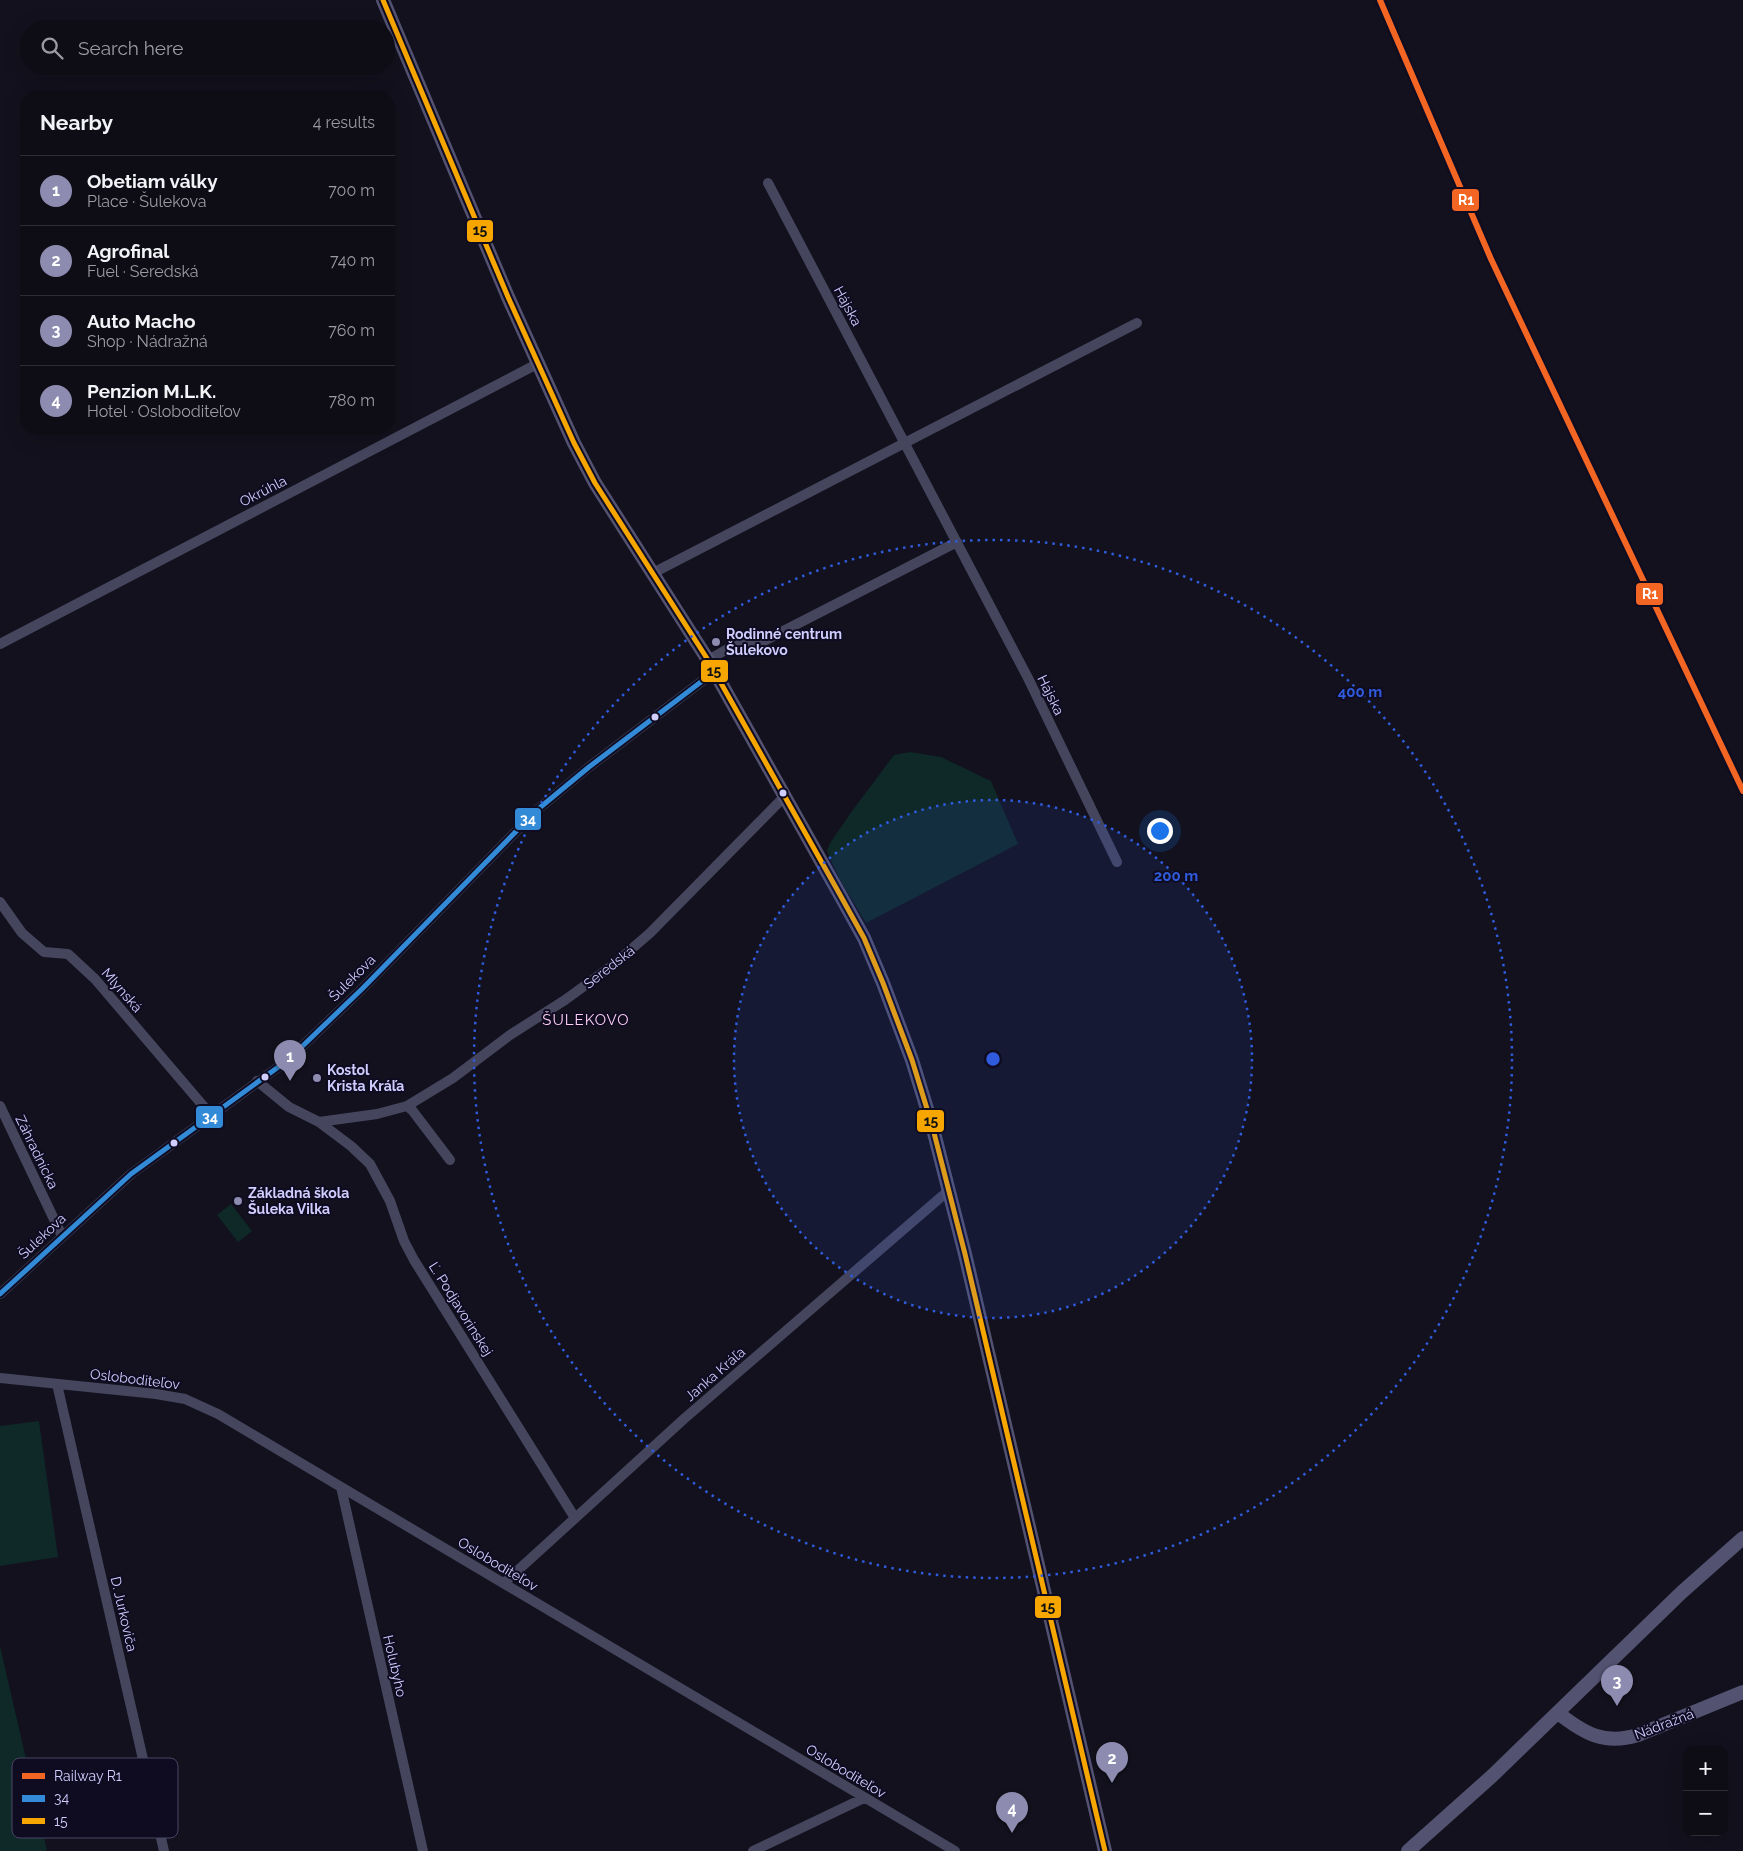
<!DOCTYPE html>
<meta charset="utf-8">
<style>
body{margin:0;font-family:Raleway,sans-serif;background:#1c1b23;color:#f1f3f6}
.controls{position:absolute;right:15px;bottom:15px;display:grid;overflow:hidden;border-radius:10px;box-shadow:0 5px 20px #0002}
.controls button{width:45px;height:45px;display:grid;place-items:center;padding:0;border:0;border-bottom:1px solid #2e2d35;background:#0e0d16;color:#f1f3f6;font:25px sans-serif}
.you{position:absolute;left:1159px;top:830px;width:18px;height:18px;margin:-12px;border:4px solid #fff;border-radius:50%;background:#1a73e8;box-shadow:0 0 0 8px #1a73e833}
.badge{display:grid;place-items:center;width:32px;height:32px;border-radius:50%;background:#8e8bb0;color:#fff;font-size:16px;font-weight:700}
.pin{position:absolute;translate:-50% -41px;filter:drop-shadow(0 1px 2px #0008)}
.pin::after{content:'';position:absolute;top:26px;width:18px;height:15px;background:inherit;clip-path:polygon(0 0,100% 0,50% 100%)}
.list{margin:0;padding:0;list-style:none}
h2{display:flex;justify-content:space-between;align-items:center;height:65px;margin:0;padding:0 20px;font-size:21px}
h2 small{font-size:16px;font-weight:400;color:#9b9ca1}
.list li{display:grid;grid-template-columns:32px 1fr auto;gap:15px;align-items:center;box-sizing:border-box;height:70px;padding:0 20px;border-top:1px solid #2e2d35}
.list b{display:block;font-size:19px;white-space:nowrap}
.list p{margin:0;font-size:16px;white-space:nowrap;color:#9b9ca1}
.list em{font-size:16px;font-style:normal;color:#9b9ca1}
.icon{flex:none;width:28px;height:28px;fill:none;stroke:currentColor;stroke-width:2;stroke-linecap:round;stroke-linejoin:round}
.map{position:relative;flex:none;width:1743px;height:1851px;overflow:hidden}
.search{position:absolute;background:#0e0d16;box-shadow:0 5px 20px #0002;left:20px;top:20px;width:375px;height:55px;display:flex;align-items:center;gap:12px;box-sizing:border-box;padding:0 18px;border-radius:28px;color:#9b9ca1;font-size:19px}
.panel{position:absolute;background:#0e0d16;box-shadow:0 5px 20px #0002;left:20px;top:90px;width:375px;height:345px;border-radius:20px}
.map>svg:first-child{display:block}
</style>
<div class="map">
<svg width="1743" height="1851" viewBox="0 0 1743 1851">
<rect width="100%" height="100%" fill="#12111d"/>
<!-- green -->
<path fill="#0f2828" d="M910,752l31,5 50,24 27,63 -152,79 -27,-45 -12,-27 3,-8 22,-32 42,-56z
M231,1204l21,27 -14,11 -21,-27z
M39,1421l19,136 -58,9v-140z
M0,1646l47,204 -3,1h-44z"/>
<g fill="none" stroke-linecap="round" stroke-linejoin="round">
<!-- street -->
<path stroke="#45455e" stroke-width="10" d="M768,183l260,495 89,184
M653,573l484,-250
M0,644l539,-281
M708,660l32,-18 9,2 11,-1 197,-101
M0,902l22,31 22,19 24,2 27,25 116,136
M257,1081l32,26 30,15 32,24 19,18 20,37 14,40 10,19 161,258
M0,1106l62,130
M407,1106l46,-28 57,-43 55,-35 48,-35 37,-32 135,-137
M319,1122l58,-8 30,-8 5,4 38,50
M0,1294l131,-120 157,-114 75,-72 174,-178 52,-43 125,-95
M0,1378l156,16 29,5 33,15 737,437
M57,1384l107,467
M341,1487l82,364
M504,1583l181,-165 263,-227
M753,1851l111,-53"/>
<!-- secondary -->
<path stroke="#535271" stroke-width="14" d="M383,0l125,297 66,146 21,40 113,177 131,233 25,45 19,45 29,77 20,65 33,129 140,597
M1558,1713c27,21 46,32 80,22l105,-43
M1408,1851l84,-75 190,-184 61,-54"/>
<defs>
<path id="bus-1" d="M0,1294l131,-120 157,-114 75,-72 174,-178 52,-43 125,-95"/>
<path id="bus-2" d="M383,0l125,297 66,146 21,40 113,177 131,233 25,45 19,45 29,77 20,65 33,129 140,597"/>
</defs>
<!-- bus-1 casing -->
<use href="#bus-1" stroke="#0f0c22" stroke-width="9"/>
<!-- bus-2 casing -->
<use href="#bus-2" stroke="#0f0c22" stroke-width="9"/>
<!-- bus-1 -->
<use href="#bus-1" stroke="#338bd7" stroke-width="5"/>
<!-- bus-2 -->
<use href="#bus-2" stroke="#f7a600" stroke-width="5"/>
<defs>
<path id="rail-1" d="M1380,0l111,259 252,532"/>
</defs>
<!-- rail-1 casing -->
<use href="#rail-1" stroke="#0f0c22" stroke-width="10"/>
<!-- rail-1 -->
<use href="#rail-1" stroke="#f26522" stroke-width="6"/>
</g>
<!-- distance rings -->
<circle cx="993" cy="1059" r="259" fill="#2f5bdc" fill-opacity=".12"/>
<g fill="none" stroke="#2f5bdc" stroke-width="2.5" stroke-dasharray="2.5 5">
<circle cx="993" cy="1059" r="259"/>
<circle cx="993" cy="1059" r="519"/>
</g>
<!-- markers -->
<g fill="#8e8bb0" stroke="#0f0c22" stroke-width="2">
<circle cx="716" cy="642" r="5"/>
<circle cx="317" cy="1078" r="5"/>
<circle cx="238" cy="1201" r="5"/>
</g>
<g fill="#d0cdff" stroke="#0f0c22" stroke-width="2">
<circle cx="655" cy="717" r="4.5"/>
<circle cx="783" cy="793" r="4.5"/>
<circle cx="265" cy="1077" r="4.5"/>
<circle cx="174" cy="1143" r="4.5"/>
</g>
<g text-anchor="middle" stroke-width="4" stroke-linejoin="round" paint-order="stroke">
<!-- street labels -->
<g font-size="14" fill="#d0cdff" stroke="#0f0c22">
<text transform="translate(848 306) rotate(62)" y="5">Hájska</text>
<text transform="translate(263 491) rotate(-27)" y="5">Okrúhla</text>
<text transform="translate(1051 695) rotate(64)" y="5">Hájska</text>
<text transform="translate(609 967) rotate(-38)" y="5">Seredská</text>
<text transform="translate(352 978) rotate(-45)" y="5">Šulekova</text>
<text transform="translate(122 990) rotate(49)" y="5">Mlynská</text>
<text transform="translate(37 1152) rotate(64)" y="5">Záhradnícka</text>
<text transform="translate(42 1236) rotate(-43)" y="5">Šulekova</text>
<text transform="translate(461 1309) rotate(58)" y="5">Ľ. Podjavorinskej</text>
<text transform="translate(715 1374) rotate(-41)" y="5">Janka Kráľa</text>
<text transform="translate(135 1379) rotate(7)" y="5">Osloboditeľov</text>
<text transform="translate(498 1564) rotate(31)" y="5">Osloboditeľov</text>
<text transform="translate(124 1614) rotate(77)" y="5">D. Jurkoviča</text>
<text transform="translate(395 1666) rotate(77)" y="5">Holubyho</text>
<text transform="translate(1664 1724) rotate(-21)" y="5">Nádražná</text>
<text transform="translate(846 1771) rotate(31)" y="5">Osloboditeľov</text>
</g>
<!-- poi labels -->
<g font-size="14" font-weight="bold" fill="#d0cdff" stroke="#0f0c22" text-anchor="start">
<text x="726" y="639">Rodinné centrum<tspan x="726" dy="16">Šulekovo</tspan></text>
<text x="327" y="1075">Kostol<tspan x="327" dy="16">Krista Kráľa</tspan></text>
<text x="248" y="1198">Základná škola<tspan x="248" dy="16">Šuleka Vilka</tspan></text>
</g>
<!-- neighbourhood labels -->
<g font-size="15" letter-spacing="1" fill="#ffcff0" stroke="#0f0c22">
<text x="586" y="1025">ŠULEKOVO</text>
</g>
</g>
<!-- legend -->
<rect x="12" y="1758" width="166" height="80" rx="8" fill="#0f0c22" stroke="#494664" stroke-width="1"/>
<rect x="22" y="1773" width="23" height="6" fill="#f26522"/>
<rect x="22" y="1795" width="23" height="7" fill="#338bd7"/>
<rect x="22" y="1818" width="23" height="6" fill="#f7a600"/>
<g font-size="14" fill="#d0cdff">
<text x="54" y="1781">Railway R1</text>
<text x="54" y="1803">34</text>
<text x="54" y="1826">15</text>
</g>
<circle cx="993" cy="1059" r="8" fill="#2f5bdc" stroke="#0f0c22" stroke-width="2.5"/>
<g font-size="15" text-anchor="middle" font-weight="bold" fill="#2f5bdc" stroke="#0f0c22" stroke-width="4" stroke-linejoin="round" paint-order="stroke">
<text x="1360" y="697">400 m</text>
<text x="1176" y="881">200 m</text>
</g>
<g stroke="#0f0c22" stroke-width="2">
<rect x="1451" y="188" width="29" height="24" rx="5" fill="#f26522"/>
<rect x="466" y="219" width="28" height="24" rx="5" fill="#f7a600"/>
<rect x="1635" y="582" width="29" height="24" rx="5" fill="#f26522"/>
<rect x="700" y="659" width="29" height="24" rx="5" fill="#f7a600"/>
<rect x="514" y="807" width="28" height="24" rx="5" fill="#338bd7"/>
<rect x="195" y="1105" width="29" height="24" rx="5" fill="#338bd7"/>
<rect x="916" y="1109" width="29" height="24" rx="5" fill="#f7a600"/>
<rect x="1034" y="1595" width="28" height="24" rx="5" fill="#f7a600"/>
</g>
<g font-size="14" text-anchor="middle" font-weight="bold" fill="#fff">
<text x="1466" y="205">R1</text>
<text x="1650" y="599">R1</text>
<text x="528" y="824">34</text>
<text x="210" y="1122">34</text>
</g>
<g font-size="14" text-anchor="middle" font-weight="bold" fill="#111">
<text x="480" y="235">15</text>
<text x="714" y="676">15</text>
<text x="931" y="1126">15</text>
<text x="1048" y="1612">15</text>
</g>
</svg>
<div class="controls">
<button>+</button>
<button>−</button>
</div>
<div class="you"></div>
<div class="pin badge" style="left:290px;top:1081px">1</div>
<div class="pin badge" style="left:1112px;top:1783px">2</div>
<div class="pin badge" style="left:1617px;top:1706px">3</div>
<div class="pin badge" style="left:1012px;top:1833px">4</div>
<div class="search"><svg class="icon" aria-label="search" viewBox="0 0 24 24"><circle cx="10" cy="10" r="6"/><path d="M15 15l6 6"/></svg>Search here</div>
<section class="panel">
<h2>Nearby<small>4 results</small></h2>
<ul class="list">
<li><span class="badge">1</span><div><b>Obetiam války</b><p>Place · Šulekova</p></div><em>700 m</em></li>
<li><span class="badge">2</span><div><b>Agrofinal</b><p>Fuel · Seredská</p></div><em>740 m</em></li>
<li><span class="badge">3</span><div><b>Auto Macho</b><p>Shop · Nádražná</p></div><em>760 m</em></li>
<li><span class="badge">4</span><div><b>Penzion M.L.K.</b><p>Hotel · Osloboditeľov</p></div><em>780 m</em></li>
</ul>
</section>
</div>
